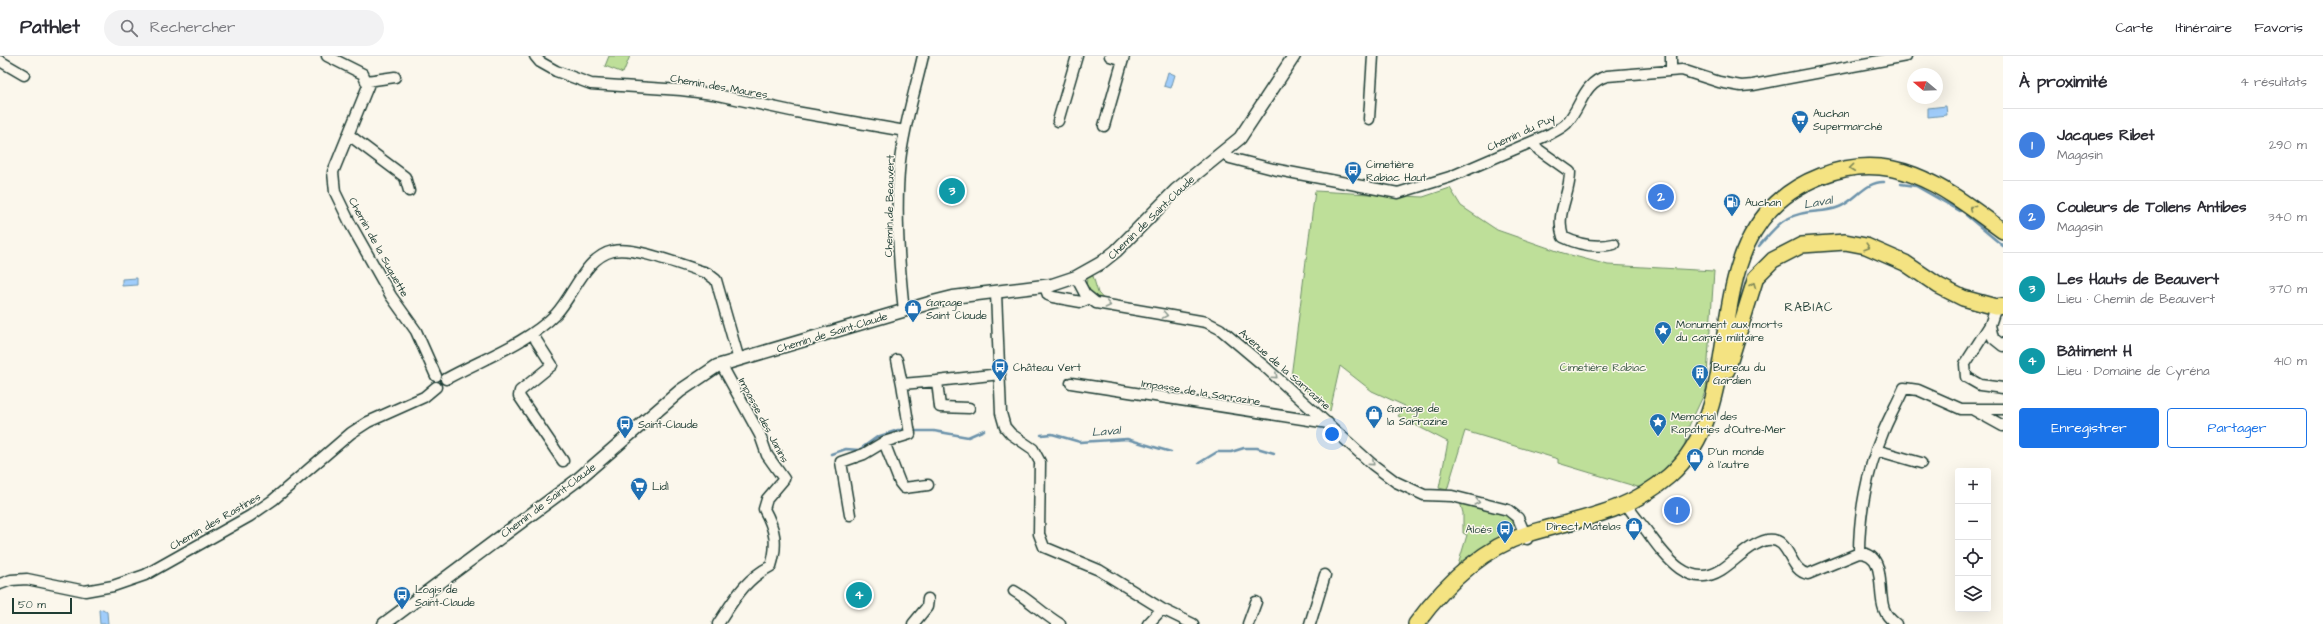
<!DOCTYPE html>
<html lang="fr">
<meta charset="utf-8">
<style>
body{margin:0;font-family:"Architects Daughter",sans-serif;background:#f2f2f3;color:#2b2b33}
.controls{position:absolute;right:12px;bottom:12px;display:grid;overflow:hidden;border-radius:4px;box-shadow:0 4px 16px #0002}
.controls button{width:36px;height:36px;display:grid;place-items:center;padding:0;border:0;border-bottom:1px solid #e1e1e2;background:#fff;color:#2b2b33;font:20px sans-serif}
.compass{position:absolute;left:1907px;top:12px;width:36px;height:36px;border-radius:50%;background:#fff;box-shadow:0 4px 16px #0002;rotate:289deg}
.scale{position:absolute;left:12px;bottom:10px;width:60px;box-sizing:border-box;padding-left:4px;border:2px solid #1f3d34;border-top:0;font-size:11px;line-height:14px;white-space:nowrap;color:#1f3d34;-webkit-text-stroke:3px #fbf7ec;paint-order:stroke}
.you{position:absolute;left:1332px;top:378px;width:14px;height:14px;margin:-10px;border:3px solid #fff;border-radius:50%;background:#1a73e8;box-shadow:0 0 0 6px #1a73e833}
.badge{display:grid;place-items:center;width:26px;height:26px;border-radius:50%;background:#1a73e8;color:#fff;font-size:13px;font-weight:700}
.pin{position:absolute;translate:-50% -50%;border:2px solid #fff;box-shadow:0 1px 4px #0006}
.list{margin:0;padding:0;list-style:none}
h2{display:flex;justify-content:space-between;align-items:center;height:52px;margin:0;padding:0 16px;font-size:17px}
h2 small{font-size:13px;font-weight:400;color:#7c7c81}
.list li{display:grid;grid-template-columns:26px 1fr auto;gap:12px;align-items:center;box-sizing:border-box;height:72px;padding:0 16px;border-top:1px solid #e1e1e2}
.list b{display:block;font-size:15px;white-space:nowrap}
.list p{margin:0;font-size:13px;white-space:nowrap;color:#7c7c81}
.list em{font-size:13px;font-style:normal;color:#7c7c81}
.actions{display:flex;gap:8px;padding:12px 16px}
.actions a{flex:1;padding:9px 0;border:1px solid #1a73e8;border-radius:4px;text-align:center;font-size:14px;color:#1a73e8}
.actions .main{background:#1a73e8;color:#fff}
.icon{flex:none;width:22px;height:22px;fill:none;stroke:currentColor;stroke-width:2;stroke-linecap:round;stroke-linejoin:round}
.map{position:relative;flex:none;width:2003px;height:568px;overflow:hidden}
header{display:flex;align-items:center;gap:24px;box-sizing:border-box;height:56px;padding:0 20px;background:#fff;border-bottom:1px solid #e1e1e2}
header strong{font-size:19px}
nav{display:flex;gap:22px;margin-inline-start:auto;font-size:14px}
.search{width:280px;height:36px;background:#f2f2f3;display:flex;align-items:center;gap:10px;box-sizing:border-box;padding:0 14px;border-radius:22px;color:#7c7c81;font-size:15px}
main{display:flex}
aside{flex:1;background:#fff}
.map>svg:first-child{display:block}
</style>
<header>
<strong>Pathlet</strong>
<div class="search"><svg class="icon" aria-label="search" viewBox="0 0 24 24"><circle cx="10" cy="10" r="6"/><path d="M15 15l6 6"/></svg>Rechercher</div>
<nav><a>Carte</a><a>Itinéraire</a><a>Favoris</a></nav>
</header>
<main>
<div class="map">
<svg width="2003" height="568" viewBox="0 0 2003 568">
<rect width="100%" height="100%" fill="#fbf7ec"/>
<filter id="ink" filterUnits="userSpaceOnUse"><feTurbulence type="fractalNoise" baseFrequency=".025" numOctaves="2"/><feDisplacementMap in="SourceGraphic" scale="8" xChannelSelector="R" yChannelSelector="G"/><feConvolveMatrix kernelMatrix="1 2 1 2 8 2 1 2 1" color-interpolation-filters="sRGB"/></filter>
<g filter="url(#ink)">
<!-- green -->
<path fill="#bedf99" stroke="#6e8e66" d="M609,0h21l-7,17 -18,-7z
M1450,132l11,18 36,24 66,23 45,12 106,6 -8,119 -18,38 -5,26 -42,34 -83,-25v-4l-93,-28 -18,59 -8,-2 9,-46 -50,-26 7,-10 -33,-15 -32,-25 -10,45 -39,-34 24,-186 108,6z
M1093,220l5,17 9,10 -9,-3 -12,-12 1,-10z
M1460,446l45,10 9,13 -3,6 -32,18 -19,18 -2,-2 9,-30 -4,-2v-20z"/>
<!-- water -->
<path fill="#a0cdfb" stroke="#6c93ab" d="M1168,16l7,3 -4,13 -7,-2z
M1946,50l1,9 -19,2v-9z
M137,222v7l-15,1v-7z
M103,553l4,3 1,12h-8l-1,-14z"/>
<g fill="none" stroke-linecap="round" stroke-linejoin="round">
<!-- stream -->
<path stroke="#6c93ab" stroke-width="2.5" d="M1901,128l15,2 44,25
M1966,159l37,31
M1759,190c8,-9 16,-20 26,-26 17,-11 37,-6 54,-13 16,-6 27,-26 45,-25
M914,375h20l34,6 16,-7
M1041,379l11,-1 28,8 47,-3 44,13
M831,398l15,-5 13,1 18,-13 21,-7h8
M1199,407l18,-11h14l13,-4h13l17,5"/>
<defs>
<path id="minor" d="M327,0l36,18 5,12 -35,86 2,20 16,33 40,71 25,35 20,45
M535,0l5,6 16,9 35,13 90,6 32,4 83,18 109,19
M1110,0l13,4
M1671,0v14
M0,5l24,14
M367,25l28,-4
M1369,63l4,-63
M1058,65l19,-65
M1104,70l20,-70
M349,79l56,42 4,14
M1532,86l7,8 31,22c0,24 -15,41 -7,65 16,8 33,11 51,7
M1224,97l6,5 43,11 125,24 52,-16 100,-43c5,-3 12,-6 16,-10 16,-17 16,-41 41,-48l75,-6 37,12 22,4 12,-1 153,-29
M1076,221l9,17 11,9 93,16 17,3 14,7 44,37 108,98 24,18 28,13 28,1 56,14 10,8 9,21
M1045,231l3,8 5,2 28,5 7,-3
M996,237l5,120 4,14 6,7 22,15 7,13 -1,72 5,13 55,23 63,39 31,15
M1996,251l-6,18 -25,39 1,13 14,8 23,3
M904,255c-5,-46 -9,-104 -4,-150 4,-36 15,-70 23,-105
M1990,269l3,13 10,8
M536,284l16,25 -32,26 -1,5 44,65
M897,304l5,24
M446,323c36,-20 80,-35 110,-65 18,-19 29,-57 57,-63 21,-5 71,15 94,22l9,7 23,80
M1071,327l257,40
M969,352l-29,-1 -3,-26 63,-7
M1974,354l29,16
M884,386l16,41 4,5 24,-3
M1876,394l45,13
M1626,447c5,10 13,18 20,27 17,23 41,61 75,40 14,-9 29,-26 46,-30 24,-4 21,31 41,34l51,-21c28,0 18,38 25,56 2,6 7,11 12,15
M850,459l-9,-53 23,-8 20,-12 26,-8 -8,-50 35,-3
M1859,497c0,-39 8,-82 23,-118 6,-16 15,-31 22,-47l14,2 43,19h42
M0,528l11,-4 16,-1 58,12 28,-5 32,-11 105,-59 23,-16 78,-67 17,-11 56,-25 12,-10
M1014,535c17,10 29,23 46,33
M718,568c16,-24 27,-45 53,-58 7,-22 4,-37 -7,-57l3,-10 17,-20 -17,-24 -7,-20 -39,-71
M913,568l14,-17 1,-8
M1148,568l14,-15
M1248,568l8,-22
M1310,568l15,-49"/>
<path id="tertiary" d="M384,568l192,-143 104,-90 37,-25 216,-64 20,-5 99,-12 24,-8 25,-14 15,-12 60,-61 64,-52 54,-82"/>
<path id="primary" d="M1727,314l29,-93 17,-17 29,-15 43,-3 21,4 39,17 34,23 24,12 33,9 7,-1
M1416,568c28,-38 65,-75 111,-90 53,-16 98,-20 142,-58 91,-80 15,-247 152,-300 74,-29 125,13 182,55"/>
</defs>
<!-- minor casing -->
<use href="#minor" stroke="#1f3d34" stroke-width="13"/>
<!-- tertiary casing -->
<use href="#tertiary" stroke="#1f3d34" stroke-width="15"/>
<!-- primary casing -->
<use href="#primary" stroke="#1f3d34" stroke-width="18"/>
<!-- minor -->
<use href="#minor" stroke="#fbf7ec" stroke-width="10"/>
<!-- tertiary -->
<use href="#tertiary" stroke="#fbf7ec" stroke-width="12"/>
<!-- primary -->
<use href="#primary" stroke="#f4e382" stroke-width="15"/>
</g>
<!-- one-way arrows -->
<defs><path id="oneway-chevron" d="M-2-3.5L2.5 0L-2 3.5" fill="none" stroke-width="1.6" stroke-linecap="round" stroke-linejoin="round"/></defs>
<g stroke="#7f8857">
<use href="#oneway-chevron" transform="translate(1852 112) rotate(174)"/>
<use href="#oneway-chevron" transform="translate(1972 152) rotate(-144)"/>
<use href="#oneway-chevron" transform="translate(1867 191) rotate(17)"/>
<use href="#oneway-chevron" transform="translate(1753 229) rotate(-68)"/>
</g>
<g stroke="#8d9a90">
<use href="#oneway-chevron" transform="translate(1108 249) rotate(12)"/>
<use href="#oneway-chevron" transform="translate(1165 259) rotate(10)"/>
<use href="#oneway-chevron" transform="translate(1275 320) rotate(42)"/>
<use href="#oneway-chevron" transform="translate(1372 407) rotate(41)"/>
<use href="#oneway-chevron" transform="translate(1477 446) rotate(14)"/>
</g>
</g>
<!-- icons -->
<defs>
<symbol id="supermarket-pin" viewBox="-11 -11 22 30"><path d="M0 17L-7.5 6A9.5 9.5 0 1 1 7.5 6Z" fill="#1f6fb2" stroke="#fbf7ec"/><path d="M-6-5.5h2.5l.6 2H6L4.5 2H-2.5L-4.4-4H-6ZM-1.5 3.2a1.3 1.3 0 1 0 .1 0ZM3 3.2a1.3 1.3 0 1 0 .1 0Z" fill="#fff"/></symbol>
<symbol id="bus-pin" viewBox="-11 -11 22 30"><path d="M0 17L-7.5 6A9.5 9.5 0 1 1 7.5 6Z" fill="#1f6fb2" stroke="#fbf7ec"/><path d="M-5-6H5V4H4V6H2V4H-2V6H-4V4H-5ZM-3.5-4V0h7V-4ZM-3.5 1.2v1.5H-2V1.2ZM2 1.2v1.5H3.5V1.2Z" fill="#fff"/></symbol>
<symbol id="fuel-pin" viewBox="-11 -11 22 30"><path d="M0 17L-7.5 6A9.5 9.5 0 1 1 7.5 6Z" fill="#1f6fb2" stroke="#fbf7ec"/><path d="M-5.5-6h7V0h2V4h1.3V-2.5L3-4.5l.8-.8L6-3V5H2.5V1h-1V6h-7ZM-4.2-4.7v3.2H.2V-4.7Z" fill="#fff"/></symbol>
<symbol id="shop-pin" viewBox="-11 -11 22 30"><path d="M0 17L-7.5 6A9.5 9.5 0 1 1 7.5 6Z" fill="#1f6fb2" stroke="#fbf7ec"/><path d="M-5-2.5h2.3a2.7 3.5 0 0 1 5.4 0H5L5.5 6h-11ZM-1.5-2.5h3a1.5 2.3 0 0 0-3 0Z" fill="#fff"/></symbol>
<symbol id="sight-pin" viewBox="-11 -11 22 30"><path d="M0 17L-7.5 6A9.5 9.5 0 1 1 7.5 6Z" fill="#1f6fb2" stroke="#fbf7ec"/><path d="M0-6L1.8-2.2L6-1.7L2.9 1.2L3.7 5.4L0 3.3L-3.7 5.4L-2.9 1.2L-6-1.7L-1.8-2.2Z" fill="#fff"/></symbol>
<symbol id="building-pin" viewBox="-11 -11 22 30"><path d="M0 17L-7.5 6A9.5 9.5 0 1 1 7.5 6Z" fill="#1f6fb2" stroke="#fbf7ec"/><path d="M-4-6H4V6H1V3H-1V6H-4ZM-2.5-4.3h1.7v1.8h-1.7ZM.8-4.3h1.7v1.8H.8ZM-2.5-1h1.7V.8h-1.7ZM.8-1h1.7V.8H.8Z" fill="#fff"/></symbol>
</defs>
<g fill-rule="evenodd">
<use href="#supermarket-pin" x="1790" y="53" width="20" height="27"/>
<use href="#bus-pin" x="1343" y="104" width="20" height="27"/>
<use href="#fuel-pin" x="1722" y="136" width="20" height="27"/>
<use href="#shop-pin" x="903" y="242" width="20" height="27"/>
<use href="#sight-pin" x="1653" y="264" width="20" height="27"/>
<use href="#bus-pin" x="990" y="301" width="20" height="27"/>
<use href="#building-pin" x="1690" y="307" width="20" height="27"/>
<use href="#shop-pin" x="1364" y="348" width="20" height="27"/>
<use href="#sight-pin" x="1648" y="356" width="20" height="27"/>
<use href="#bus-pin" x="615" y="358" width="20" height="27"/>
<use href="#shop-pin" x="1685" y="391" width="20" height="27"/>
<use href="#supermarket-pin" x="629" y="420" width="20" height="27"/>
<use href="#shop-pin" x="1624" y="460" width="20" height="27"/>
<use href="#bus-pin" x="1495" y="463" width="20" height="27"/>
<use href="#bus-pin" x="392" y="529" width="20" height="27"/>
</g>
<g text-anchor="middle" stroke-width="3" stroke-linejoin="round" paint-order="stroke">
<!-- street labels -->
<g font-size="11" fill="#1f3d34" stroke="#fbf7ec">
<text transform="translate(719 30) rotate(10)" y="4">Chemin des Maures</text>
<text transform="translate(1521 76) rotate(-25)" y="4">Chemin du Puy</text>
<text transform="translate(889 150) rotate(-89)" y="4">Chemin de Beauvert</text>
<text transform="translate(1151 161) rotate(-44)" y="4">Chemin de Saint-Claude</text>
<text transform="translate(379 191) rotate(61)" y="4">Chemin de la Suquette</text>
<text transform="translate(832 276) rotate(-17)" y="4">Chemin de Saint-Claude</text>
<text transform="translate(1285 313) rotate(41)" y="4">Avenue de la Sarrazine</text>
<text transform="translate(1201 336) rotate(9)" y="4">Impasse de la Sarrazine</text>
<text transform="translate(764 364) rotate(62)" y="4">Impasse des Janins</text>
<text transform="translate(548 444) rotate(-37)" y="4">Chemin de Saint-Claude</text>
<text transform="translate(215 465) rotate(-30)" y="4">Chemin des Rastines</text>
</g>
<!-- poi labels -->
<g font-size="11" fill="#1f3d34" stroke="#fbf7ec" text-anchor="start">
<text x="1813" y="61">Auchan<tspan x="1813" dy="13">Supermarché</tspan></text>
<text x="1366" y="112">Cimetière<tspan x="1366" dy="13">Rabiac Haut</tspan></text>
<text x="1745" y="150">Auchan</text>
<text x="926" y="250">Garage<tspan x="926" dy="13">Saint Claude</tspan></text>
<text x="1676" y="272">Monument aux morts<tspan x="1676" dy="13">du carré militaire</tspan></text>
<text x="1013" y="315">Château Vert</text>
<text x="1713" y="315">Bureau du<tspan x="1713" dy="13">Gardien</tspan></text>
<text x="1387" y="356">Garage de<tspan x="1387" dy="13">la Sarrazine</tspan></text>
<text x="1671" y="364">Memorial des<tspan x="1671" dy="13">Rapatries d'Outre-Mer</tspan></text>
<text x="638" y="372">Saint-Claude</text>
<text x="1708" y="399">D'un monde<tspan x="1708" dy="13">à l'autre</tspan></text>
<text x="652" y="434">Lidl</text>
<text x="1621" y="474" text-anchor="end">Direct Matelas</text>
<text x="1492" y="477" text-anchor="end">Aloès</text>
<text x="415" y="537">Logis de<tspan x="415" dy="13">Saint-Claude</tspan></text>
</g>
<!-- park labels -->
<g font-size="11" fill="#3f5d48" stroke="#fbf7ec">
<text x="1603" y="315">Cimetière Rabiac</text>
</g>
<!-- water labels -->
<g font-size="12" font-style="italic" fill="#395a5c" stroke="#fbf7ec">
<text transform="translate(1818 146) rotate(-10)" y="4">Laval</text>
<text transform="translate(1106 375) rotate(-4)" y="4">Laval</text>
</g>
<!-- neighbourhood labels -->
<g font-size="12" letter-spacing="1" fill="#1f3d34" stroke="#fbf7ec">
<text x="1809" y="255">RABIAC</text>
</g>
</g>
</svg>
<div class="controls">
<button>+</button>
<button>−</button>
<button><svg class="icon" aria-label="locate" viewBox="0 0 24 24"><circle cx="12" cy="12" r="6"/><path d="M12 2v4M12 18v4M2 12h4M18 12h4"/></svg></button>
<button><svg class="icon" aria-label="layers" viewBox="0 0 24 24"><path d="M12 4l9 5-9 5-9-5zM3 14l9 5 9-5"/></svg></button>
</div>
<svg class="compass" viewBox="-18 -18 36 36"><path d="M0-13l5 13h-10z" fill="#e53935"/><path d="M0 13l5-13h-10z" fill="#7c7c81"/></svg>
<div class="scale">50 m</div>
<div class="you"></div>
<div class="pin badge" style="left:1677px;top:454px;background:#3f7fe0">1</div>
<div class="pin badge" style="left:1661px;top:141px;background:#3f7fe0">2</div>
<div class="pin badge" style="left:952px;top:135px;background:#0f9aa8">3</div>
<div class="pin badge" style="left:859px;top:539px;background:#0f9aa8">4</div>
</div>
<aside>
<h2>À proximité<small>4 résultats</small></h2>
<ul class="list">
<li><span class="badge" style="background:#3f7fe0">1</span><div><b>Jacques Ribet</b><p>Magasin</p></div><em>290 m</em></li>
<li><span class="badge" style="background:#3f7fe0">2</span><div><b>Couleurs de Tollens Antibes</b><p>Magasin</p></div><em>340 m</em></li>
<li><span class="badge" style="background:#0f9aa8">3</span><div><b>Les Hauts de Beauvert</b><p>Lieu · Chemin de Beauvert</p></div><em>370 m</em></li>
<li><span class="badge" style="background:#0f9aa8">4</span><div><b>Bâtiment H</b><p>Lieu · Domaine de Cyréna</p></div><em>410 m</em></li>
</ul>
<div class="actions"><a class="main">Enregistrer</a><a>Partager</a></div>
</aside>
</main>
